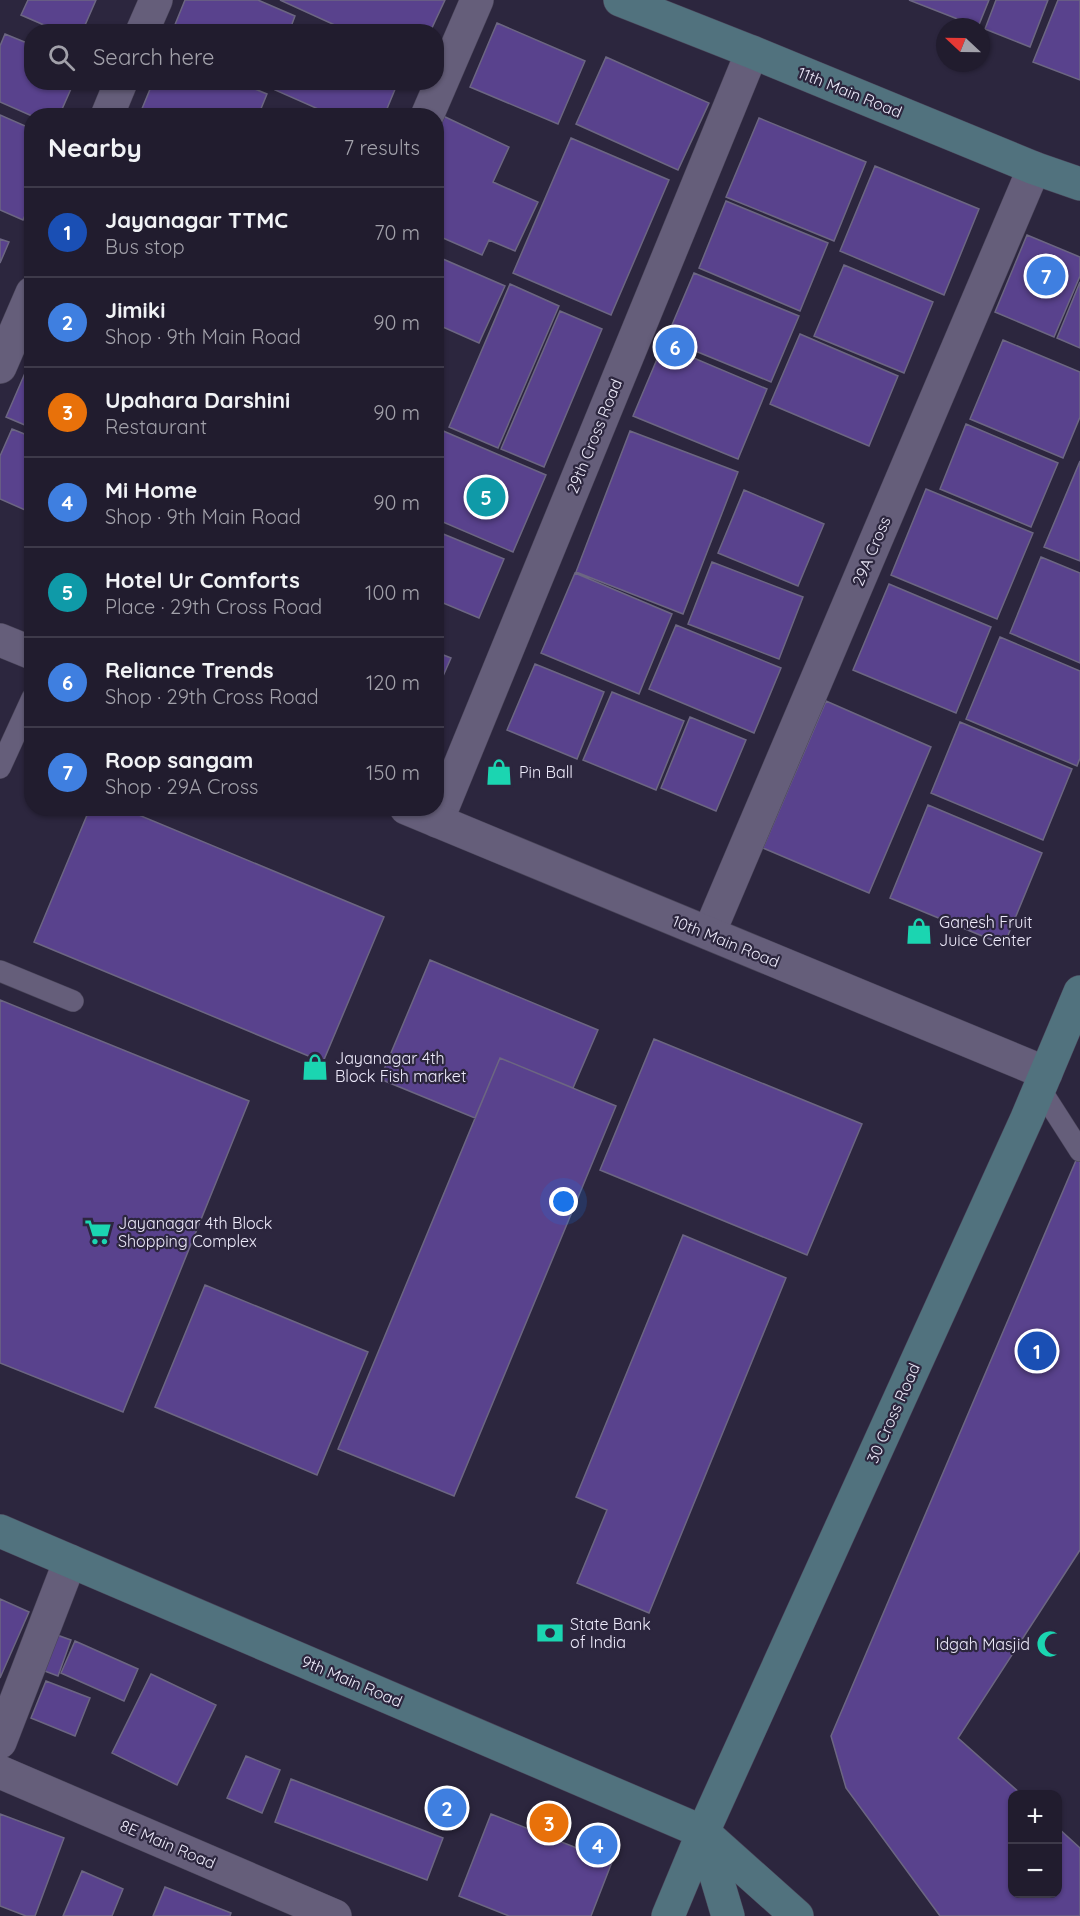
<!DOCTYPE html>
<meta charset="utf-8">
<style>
body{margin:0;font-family:Quicksand,sans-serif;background:#292536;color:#f1f3f6}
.controls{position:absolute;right:18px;bottom:18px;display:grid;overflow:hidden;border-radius:12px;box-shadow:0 2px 4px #0004}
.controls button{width:54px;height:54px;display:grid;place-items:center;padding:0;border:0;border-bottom:2px solid #3e3a4a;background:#211c2e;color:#f1f3f6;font:30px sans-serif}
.compass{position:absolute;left:936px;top:18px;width:54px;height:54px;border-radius:50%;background:#211c2e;box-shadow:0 2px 4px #0004;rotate:292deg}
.you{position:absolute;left:564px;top:1202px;width:21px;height:21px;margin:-15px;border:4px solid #fff;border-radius:50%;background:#1a73e8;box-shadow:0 0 0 9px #1a73e833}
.badge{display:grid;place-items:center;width:39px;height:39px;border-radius:50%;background:#1bd5b1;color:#fff;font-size:20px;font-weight:700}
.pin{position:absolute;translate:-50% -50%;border:3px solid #fff;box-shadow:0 2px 6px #0006}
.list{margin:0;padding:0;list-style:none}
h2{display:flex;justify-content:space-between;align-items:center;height:78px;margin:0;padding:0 24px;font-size:26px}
h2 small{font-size:20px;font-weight:400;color:#a2a1aa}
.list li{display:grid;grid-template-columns:39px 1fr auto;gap:18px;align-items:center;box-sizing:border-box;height:90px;padding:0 24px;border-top:2px solid #3e3a4a}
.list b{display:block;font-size:22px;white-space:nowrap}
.list p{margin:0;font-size:20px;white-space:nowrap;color:#a2a1aa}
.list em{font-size:20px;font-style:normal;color:#a2a1aa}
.icon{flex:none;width:33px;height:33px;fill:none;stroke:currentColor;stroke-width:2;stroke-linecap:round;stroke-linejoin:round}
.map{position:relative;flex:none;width:1080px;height:1916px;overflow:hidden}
.search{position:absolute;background:#211c2e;box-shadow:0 2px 4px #0004;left:24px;top:24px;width:420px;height:66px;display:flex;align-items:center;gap:15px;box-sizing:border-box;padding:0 21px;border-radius:24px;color:#a2a1aa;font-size:22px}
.panel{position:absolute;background:#211c2e;box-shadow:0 2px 4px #0004;left:24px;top:108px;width:420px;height:708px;border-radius:24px}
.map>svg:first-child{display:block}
</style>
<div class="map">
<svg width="1080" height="1916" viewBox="0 0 1080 1916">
<rect width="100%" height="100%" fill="#2c263e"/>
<!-- building -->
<path fill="#59428d" stroke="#6c6682" stroke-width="1.5" d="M28,0h68l-14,32h-22l-39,-17z
M185,0h73l37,16 -6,16h-117z
M280,0h165l-15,32h-80z
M909,0h80l-11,27z
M996,0h52l-18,47 -45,-18z
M1058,0h22v80l-47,-18z
M497,23l88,38 -27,63 -88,-37z
M303,26l14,6h-17z
M5,34l27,11v37h42l-15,34h-27l-32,-14v-56z
M606,57l103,46 -31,67 -102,-46z
M153,82h85l29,12 -9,22h-119z
M279,82h119l-14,34h-50l-59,-26z
M0,115l32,14v70l-9,21 -23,-10z
M441,115l68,32 -16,35 45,20 -23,49 -26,-11 -7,15 -46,-20v-109z
M759,118l107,44 -32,79 -108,-44z
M571,138l98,42 -58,135 -98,-42z
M875,166l104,43 -35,86 -104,-44z
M726,201l102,42 -28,68 -101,-43z
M1027,235l53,22v19l-26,61 -59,-25z
M0,239l9,3 -9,21z
M436,256l69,30 -26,57 -43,-19z
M844,265l89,37 -29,71 -90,-37z
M694,273l105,43 -28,66 -105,-43z
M1080,282v66l-23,-10z
M510,284l49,22 -61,142 -49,-21z
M560,311l42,18 -58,138 -43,-18z
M800,334l98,42 -29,70 -99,-42z
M1003,340l77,32v45l-17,41 -93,-39z
M663,345l104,44 -29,70 -105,-43z
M32,357v71l-26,-11z
M966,424l92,39 -27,64 -91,-38z
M12,429l20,8v76l-32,-14v-43z
M441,430l105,45 -33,77 -77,-33v-77z
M630,431l108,41 -55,142 -107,-42z
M1080,461v100l-36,-14z
M926,489l107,44 -36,86 -106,-44z
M744,490l80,34 -26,62 -80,-33z
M436,531l68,28 -25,59 -43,-18z
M1041,557l39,16v90l-70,-30z
M712,562l91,35 -24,62 -91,-35z
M575,573l97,41 -33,80 -98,-41z
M889,584l102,43 -35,86 -103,-43z
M676,625l105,43 -27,65 -105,-44z
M1000,637l80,34v87l-3,8 -111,-47z
M436,652l15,6 -15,34z
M535,664l69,28 -27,67 -70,-29z
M612,692l72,29 -28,69 -73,-30z
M826,701l105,46 -62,146 -106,-45z
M690,717l56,23 -30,71 -55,-23z
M960,722l112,47 -29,71 -112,-47z
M928,805l114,48 -38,92 -114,-47z
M90,808h32l262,109 -61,145 -289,-120z
M430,960l168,70 -25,58 -73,-30 -25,60 -95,-39z
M0,1000l249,101 -126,311 -123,-49z
M654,1039l208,85 -55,131 -207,-85z
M500,1058l116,48 -162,390 -116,-47z
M1080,1151v399l-122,188 63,56h-9v100h46v-66l22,20v68h-140l-94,-128 -15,-52z
M683,1235l103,43 -137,335 -72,-30 30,-73 -31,-13z
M205,1285l163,67 -51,123 -162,-68z
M0,1599l29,13 -29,66z
M46,1631l25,9 -13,36 -24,-9z
M75,1641l63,28 -14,32 -63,-28z
M151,1674l65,31 -39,80 -65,-32z
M46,1681l44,17 -15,38 -44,-18z
M246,1756l34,14 -18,43 -35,-15z
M291,1779l152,59 -16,42 -152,-58z
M0,1814l64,24 -29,78h-9l-26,-10z
M491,1814l121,48 -21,54h-82l-50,-20z
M82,1871l41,18 -11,27h-49z
M165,1887l66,26 -1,3h-77z"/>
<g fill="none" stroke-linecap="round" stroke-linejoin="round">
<defs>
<path id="service" d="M0,768l32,-70
M0,971l73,30
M1039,1087l41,64"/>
<path id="minor" d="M142,32l14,-32
M107,116l14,-34
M427,116l50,-116
M0,367l32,-74
M437,821l315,-769
M709,933l325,-765
M0,1742l70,-181
M0,1772l335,144"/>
<path id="tertiary" d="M0,640l32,13
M406,808l640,265"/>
<path id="secondary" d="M620,0l132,52 282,116 46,16
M0,1531l703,301 94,84
M703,1832l25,84
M668,1916l35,-84 324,-714 53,-126"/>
</defs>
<!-- service casing -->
<use href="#service" stroke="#494458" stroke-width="22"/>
<!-- minor casing -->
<use href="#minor" stroke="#494458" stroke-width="34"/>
<!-- tertiary casing -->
<use href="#tertiary" stroke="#494458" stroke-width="34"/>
<!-- secondary casing -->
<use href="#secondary" stroke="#494458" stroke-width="34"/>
<!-- service -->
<use href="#service" stroke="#655e7a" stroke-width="21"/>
<!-- minor -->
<use href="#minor" stroke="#655e7a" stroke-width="33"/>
<!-- tertiary -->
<use href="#tertiary" stroke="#655e7a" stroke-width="33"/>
<!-- secondary -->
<use href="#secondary" stroke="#51727e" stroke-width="33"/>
</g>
<!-- icons -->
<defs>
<symbol id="shop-bare" viewBox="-9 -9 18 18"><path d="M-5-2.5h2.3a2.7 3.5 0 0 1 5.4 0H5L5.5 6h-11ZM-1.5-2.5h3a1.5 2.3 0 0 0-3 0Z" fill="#1bd5b1" stroke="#2c263e" stroke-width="2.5" paint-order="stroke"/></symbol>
<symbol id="supermarket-bare" viewBox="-9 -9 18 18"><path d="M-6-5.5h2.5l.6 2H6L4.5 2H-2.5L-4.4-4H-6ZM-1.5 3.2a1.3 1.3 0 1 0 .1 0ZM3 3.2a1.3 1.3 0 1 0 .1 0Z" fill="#1bd5b1" stroke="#2c263e" stroke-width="2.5" paint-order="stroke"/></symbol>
<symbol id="bank-bare" viewBox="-9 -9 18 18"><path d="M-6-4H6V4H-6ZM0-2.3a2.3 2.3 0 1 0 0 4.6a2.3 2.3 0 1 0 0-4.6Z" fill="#1bd5b1" stroke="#2c263e" stroke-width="2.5" paint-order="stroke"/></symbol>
<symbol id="mosque-bare" viewBox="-9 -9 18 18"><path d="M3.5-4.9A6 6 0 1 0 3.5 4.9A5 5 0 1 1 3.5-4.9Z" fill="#1bd5b1" stroke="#2c263e" stroke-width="2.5" paint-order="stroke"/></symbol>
</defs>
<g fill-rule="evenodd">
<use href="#shop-bare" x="480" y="753" width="38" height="38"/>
<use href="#shop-bare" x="900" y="912" width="38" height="38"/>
<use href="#shop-bare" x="296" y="1048" width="38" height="38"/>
<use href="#supermarket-bare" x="79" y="1213" width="38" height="38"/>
<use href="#bank-bare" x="531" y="1614" width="38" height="38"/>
<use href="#mosque-bare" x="1031" y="1625" width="38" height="38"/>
</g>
<g text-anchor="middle" stroke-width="4.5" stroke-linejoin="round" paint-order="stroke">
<!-- street labels -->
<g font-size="16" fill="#edeafa" stroke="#2c263e">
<text transform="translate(850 92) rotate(22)" y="6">11th Main Road</text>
<text transform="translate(594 436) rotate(-68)" y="6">29th Cross Road</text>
<text transform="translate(871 551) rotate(-67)" y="6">29A Cross</text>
<text transform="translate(726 941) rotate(22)" y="6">10th Main Road</text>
<text transform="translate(893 1413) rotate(-66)" y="6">30 Cross Road</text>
<text transform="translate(352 1681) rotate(23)" y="6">9th Main Road</text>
<text transform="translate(168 1844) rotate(23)" y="6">8E Main Road</text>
</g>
<!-- poi labels -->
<g font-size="16" fill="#edeafa" stroke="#2c263e" text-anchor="start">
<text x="519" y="778">Pin Ball</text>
<text x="939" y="928">Ganesh Fruit<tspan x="939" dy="18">Juice Center</tspan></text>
<text x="335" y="1064">Jayanagar 4th<tspan x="335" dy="18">Block Fish market</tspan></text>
<text x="118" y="1229">Jayanagar 4th Block<tspan x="118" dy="18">Shopping Complex</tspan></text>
<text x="570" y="1630">State Bank<tspan x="570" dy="18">of India</tspan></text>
<text x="1030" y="1650" text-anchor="end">Idgah Masjid</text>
</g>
</g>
</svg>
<div class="controls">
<button>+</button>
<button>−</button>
</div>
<svg class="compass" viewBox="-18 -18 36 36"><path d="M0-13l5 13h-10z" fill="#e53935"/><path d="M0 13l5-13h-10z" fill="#a2a1aa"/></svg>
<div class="you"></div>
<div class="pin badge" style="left:1037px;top:1351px;background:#1a4fb4">1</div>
<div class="pin badge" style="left:447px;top:1808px;background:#3f7fe0">2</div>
<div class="pin badge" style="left:549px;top:1823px;background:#e8710a">3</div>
<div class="pin badge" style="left:598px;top:1845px;background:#3f7fe0">4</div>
<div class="pin badge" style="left:486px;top:497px;background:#0f9aa8">5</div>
<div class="pin badge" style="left:675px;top:347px;background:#3f7fe0">6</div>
<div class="pin badge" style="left:1046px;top:276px;background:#3f7fe0">7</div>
<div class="search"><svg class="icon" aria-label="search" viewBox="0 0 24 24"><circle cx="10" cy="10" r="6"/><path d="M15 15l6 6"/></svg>Search here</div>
<section class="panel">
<h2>Nearby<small>7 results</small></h2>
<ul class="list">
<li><span class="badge" style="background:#1a4fb4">1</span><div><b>Jayanagar TTMC</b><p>Bus stop</p></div><em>70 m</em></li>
<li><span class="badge" style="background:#3f7fe0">2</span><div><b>Jimiki</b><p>Shop · 9th Main Road</p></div><em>90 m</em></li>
<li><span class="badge" style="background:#e8710a">3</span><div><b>Upahara Darshini</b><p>Restaurant</p></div><em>90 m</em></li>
<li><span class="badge" style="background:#3f7fe0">4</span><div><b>Mi Home</b><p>Shop · 9th Main Road</p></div><em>90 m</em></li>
<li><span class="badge" style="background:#0f9aa8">5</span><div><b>Hotel Ur Comforts</b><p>Place · 29th Cross Road</p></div><em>100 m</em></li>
<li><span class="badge" style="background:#3f7fe0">6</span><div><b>Reliance Trends</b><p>Shop · 29th Cross Road</p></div><em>120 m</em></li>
<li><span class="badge" style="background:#3f7fe0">7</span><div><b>Roop sangam</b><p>Shop · 29A Cross</p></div><em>150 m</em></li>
</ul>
</section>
</div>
